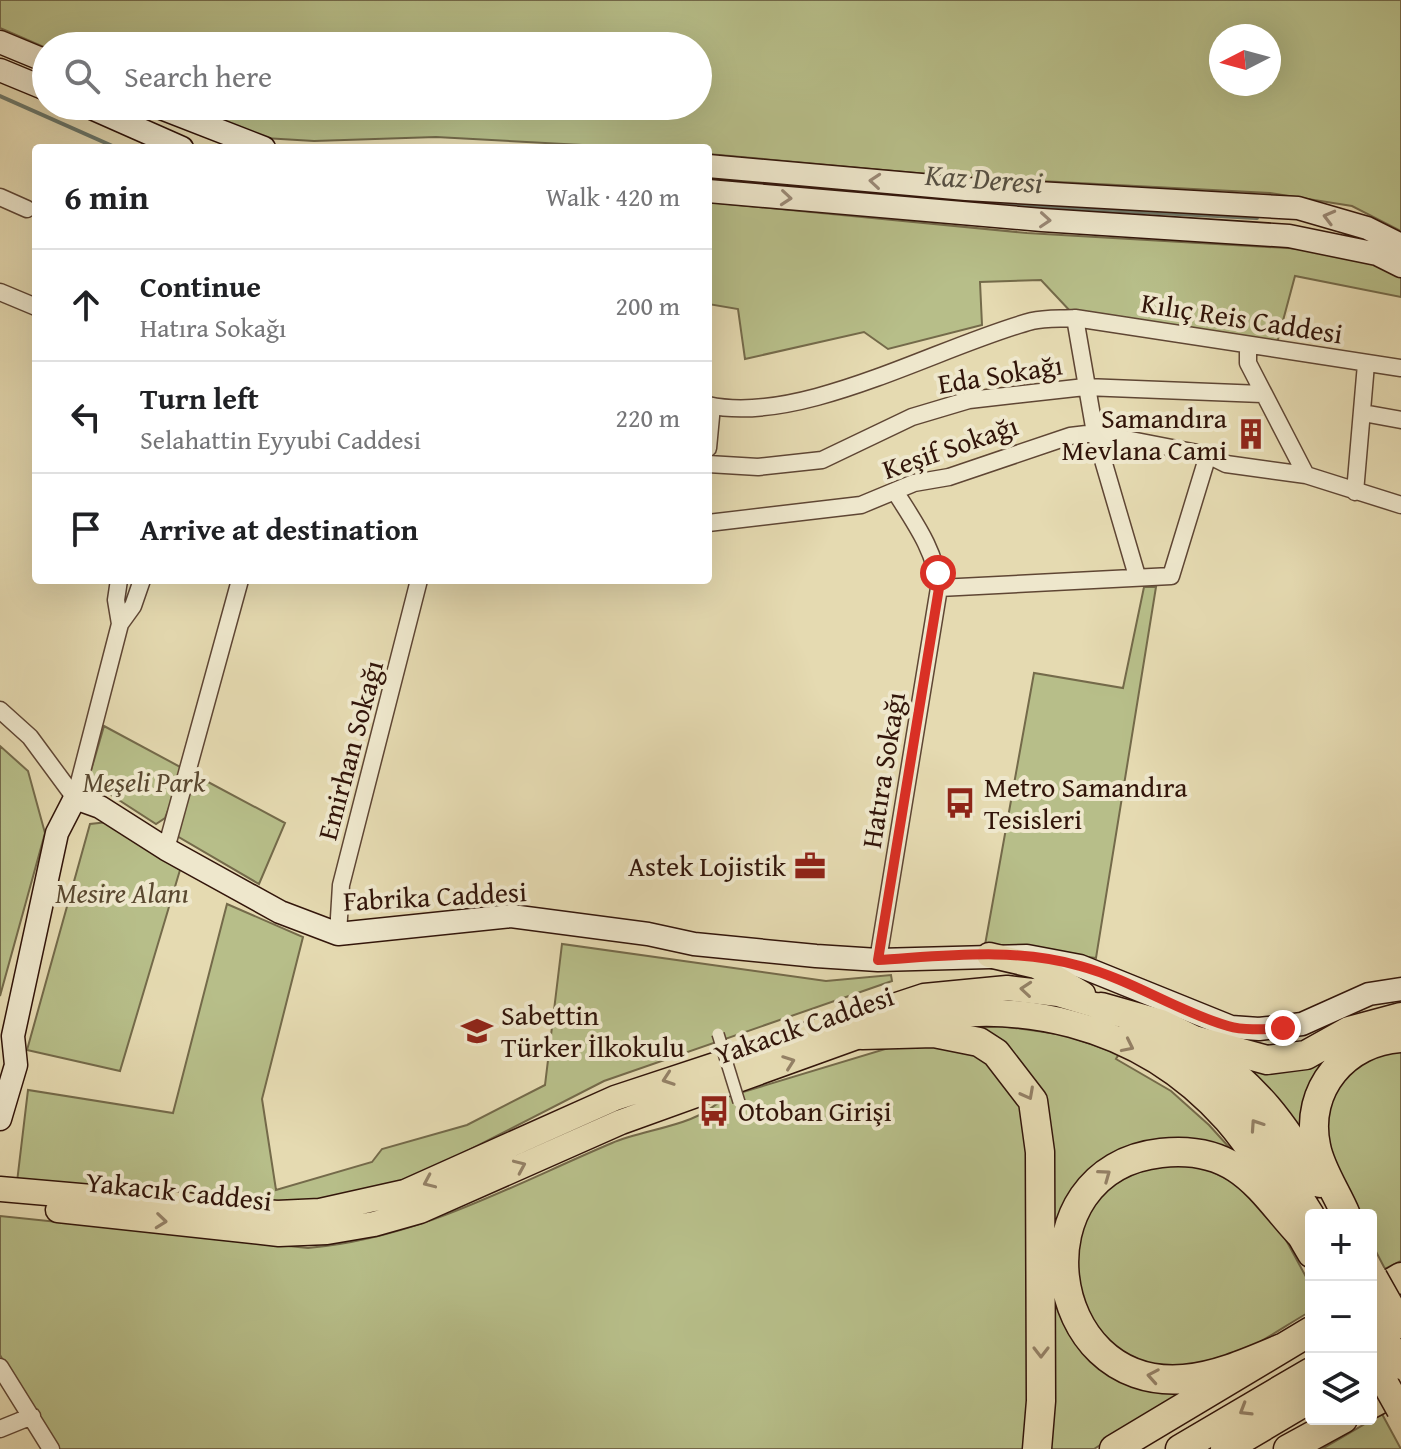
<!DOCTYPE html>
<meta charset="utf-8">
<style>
body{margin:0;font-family:"Gentium Book Plus",serif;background:#f2f2f2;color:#202124}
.controls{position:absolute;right:24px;bottom:24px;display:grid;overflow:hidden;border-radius:8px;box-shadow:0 8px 32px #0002}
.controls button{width:72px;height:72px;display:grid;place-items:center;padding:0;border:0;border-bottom:2px solid #e0e0e0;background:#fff;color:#202124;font:40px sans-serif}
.compass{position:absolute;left:1209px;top:24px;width:72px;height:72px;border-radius:50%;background:#fff;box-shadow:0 8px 32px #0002;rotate:264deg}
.stop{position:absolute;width:24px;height:24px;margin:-18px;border:6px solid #d93025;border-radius:50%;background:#fff}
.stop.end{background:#d93025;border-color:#fff;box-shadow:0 2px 8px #0008}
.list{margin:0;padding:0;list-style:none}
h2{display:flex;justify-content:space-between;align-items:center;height:104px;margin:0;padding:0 32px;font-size:34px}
h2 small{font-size:26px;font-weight:400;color:#757577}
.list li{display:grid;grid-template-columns:52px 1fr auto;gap:24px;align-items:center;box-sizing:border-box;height:112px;padding:0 32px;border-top:2px solid #e0e0e0}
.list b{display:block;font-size:30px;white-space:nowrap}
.list p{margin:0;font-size:26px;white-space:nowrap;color:#757577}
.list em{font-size:26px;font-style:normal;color:#757577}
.icon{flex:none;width:44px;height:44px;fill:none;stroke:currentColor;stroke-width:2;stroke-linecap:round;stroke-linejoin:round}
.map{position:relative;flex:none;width:1401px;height:1449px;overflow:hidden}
.search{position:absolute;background:#fff;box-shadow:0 8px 32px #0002;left:32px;top:32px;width:680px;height:88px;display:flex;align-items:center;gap:20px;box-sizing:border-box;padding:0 28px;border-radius:44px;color:#757577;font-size:30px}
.panel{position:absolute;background:#fff;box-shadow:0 8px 32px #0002;left:32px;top:144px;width:680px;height:440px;border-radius:8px}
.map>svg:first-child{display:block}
</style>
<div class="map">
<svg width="1401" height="1449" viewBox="0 0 1401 1449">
<rect width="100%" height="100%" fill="#e5dab1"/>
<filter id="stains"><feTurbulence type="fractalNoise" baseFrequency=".0025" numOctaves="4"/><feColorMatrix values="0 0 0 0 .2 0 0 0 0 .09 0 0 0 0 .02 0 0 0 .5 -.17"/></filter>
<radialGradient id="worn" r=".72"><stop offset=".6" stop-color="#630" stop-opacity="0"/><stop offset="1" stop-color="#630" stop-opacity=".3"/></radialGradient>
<!-- green -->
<path fill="#b7be89" stroke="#746a4a" stroke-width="2" fill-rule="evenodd" d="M0,0h1401v231l-49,-25 -82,-13 -309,-16 -253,-23v-6h-70l-202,-11 -122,4 -50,-3 -86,-32h520v-60l-652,2 -46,-20zM1221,36h48v48h-48z
M708,202l319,31 328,19 46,23v22l-106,-21 -18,67 -205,-30 -31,-33 -61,2 2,43 -94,24 -24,-17 -119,27 -7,-50 -30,-5z
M1144,587h12l-60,371 -111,-13 49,-272 89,15z
M104,726l80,43 -19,49 -9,6 -65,-42 -1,-8z
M0,746l28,25 17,62 -45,163z
M195,775l90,48 -26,61 -82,-48z
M108,822l72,48 -60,201 -93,-21 63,-226z
M227,904l76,33 -41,162 14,91 96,-28 10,-13 85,-24 78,-40 17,-141 264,37 65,-6 1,6 -288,100 -182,93 -66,24 -60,7 -279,-23 11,-92 145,23z
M1001,1026l64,9 54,19 -3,5 55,32 38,34 38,42 -111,-14 -83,94 -7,-137 -81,-81z
M915,1040l54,8 39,29 21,46 4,271 -8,55h-974l-51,-94v-139l308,32c112,-10 202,-62 304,-105 35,-15 84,-16 111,-45z
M1401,1049v212l-16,8 -14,-27v-27h-14l-32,-66 1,-46 33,-44z
M1336,1052l-30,90 -69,-76z
M1178,1163l21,2 45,22 36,42 31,57v25c-32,18 -67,45 -103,54 -59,15 -111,-16 -131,-72 -4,-10 0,-26 1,-36 4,-65 40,-85 100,-94z
M1052,1287c19,72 56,95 126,107l-84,55h-45z
M1382,1414l19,35h-79z"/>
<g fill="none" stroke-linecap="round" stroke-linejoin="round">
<!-- stream -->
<path stroke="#6e796b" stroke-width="4" d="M0,96l117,52
M721,178l319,29 217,11"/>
<defs>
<path id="minor" d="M0,197l27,12
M0,292l36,15
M1075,318l20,115 42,143
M1248,347v16l58,112
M708,405c93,21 233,-60 324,-84 13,-3 29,-2 43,-3l326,50
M1363,413l38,7
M708,448l4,-42
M708,464l50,3 64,-7 90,-43 57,-17 116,-13 177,7
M1355,492l11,-128
M708,523l153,-18 53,-22 35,-6 121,-41 25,-3 113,22
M119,580l-3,20 4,24
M939,588l232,-12 37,-121 18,9 80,11 95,30
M0,710l30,27 45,61
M75,798l45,-174 13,-18 9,-26
M166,849l74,-269
M338,934l3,-49 78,-305
M878,960l61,-372c-3,-36 -24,-65 -43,-95
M0,1367l51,82
M0,1429l32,-13"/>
<path id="secondary" d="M0,42l46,19
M0,70l46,19
M87,106l95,42
M156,106l108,42
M708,166l258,23 332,19 69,20 34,17
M708,191l334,29 247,16 88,18 24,12
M75,798l25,9 66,42 114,63 58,22 173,-18 137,18 46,10 122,12 62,4 149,-4 53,10 151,61 28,2 43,-5 67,-30 32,-5
M0,1119l16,-54 -3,-29 44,-203 18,-35"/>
<path id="primary" d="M989,955l47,11 47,28
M0,1189l277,24 43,-2 85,-19 210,-94 309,-102 83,-8 51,6 43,13
M58,1210l221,24 48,-2 47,-8 46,-13 201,-89 241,-87"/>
<path id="trunk" d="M1132,1023c100,52 122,102 179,192
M889,1027c122,-35 252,-4 338,93 35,40 57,89 84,134
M1198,1044c60,44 85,76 122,140"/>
<path id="motorway" d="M1101,1007l60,17 33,16 73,20 39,-5 43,-24 52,-14
M862,1035l72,-2 45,9 17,11 37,48 7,51 1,249 -4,48
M1346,1215c-9,-22 -26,-46 -30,-69 -12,-57 30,-105 85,-108
M1371,1295l30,-18
M1282,1348c-31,13 -64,28 -98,31 -142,12 -168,-210 -23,-226 26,-3 52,0 75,15 25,16 43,44 63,65
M1371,1404l30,-16
M1114,1449l197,-118
M1180,1449l131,-77
M1225,1449l86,-51
M1288,1449l55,-30"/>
</defs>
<!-- minor casing -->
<use href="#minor" stroke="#5f4634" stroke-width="19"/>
<!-- secondary casing -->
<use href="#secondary" stroke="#32150a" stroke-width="25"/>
<!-- primary casing -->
<use href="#primary" stroke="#32150a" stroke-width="27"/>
<!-- trunk casing -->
<use href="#trunk" stroke="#32150a" stroke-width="29"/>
<!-- motorway casing -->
<use href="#motorway" stroke="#32150a" stroke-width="31"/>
<!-- minor -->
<use href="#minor" stroke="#eee7cc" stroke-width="16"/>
<!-- secondary -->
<use href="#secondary" stroke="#eee7cc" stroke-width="22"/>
<!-- primary -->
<use href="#primary" stroke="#e5dab1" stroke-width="24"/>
<!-- trunk -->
<use href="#trunk" stroke="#e5dab1" stroke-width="26"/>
<!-- motorway -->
<use href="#motorway" stroke="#e5dab1" stroke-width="28"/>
<defs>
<path id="pedestrian-bridge" d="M718,1034l21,68"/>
<path id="trunk-bridge" d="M1374,1277l27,48
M1371,1313l30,53
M1371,1358l29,52"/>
</defs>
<!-- pedestrian-bridge casing -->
<use href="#pedestrian-bridge" stroke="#5f4634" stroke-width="14" stroke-linecap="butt"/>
<!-- trunk-bridge casing -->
<use href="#trunk-bridge" stroke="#32150a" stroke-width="29" stroke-linecap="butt"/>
<!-- pedestrian-bridge -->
<use href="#pedestrian-bridge" stroke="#eee7cc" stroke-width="11"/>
<!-- trunk-bridge -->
<use href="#trunk-bridge" stroke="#e5dab1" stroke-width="26"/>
</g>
<!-- one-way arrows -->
<defs><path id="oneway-chevron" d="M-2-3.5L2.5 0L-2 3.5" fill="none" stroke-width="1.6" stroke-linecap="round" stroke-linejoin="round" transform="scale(2)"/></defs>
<g stroke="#998875">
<use href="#oneway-chevron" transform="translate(875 181) rotate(-175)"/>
<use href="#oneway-chevron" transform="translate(786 198) rotate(5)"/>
<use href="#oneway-chevron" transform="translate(1329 217) rotate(-165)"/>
<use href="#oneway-chevron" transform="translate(1045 220) rotate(4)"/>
</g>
<g stroke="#948166">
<use href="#oneway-chevron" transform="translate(1026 989) rotate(-175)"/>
<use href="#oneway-chevron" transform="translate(1128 1046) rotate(26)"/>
<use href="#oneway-chevron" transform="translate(789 1062) rotate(-20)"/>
<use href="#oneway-chevron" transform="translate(668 1079) rotate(161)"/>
<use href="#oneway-chevron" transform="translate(1028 1094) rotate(62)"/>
<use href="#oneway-chevron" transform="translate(1256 1125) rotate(-124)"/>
<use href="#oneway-chevron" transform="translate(520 1166) rotate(-24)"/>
<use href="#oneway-chevron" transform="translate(1105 1175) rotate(-36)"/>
<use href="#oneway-chevron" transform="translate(429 1182) rotate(156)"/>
<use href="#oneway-chevron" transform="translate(161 1221) rotate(6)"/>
<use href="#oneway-chevron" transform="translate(1041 1352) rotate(90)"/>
<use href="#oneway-chevron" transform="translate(1153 1376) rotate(-170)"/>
<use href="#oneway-chevron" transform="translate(1245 1410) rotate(149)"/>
</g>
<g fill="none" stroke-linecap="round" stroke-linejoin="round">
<!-- route -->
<path stroke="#d93025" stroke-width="10" d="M938,573l1,15 -61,372c67,-4 137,-13 202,6 52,14 99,46 148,60 17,5 38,3 55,2"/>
</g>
<!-- icons -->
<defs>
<symbol id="building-bare" viewBox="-9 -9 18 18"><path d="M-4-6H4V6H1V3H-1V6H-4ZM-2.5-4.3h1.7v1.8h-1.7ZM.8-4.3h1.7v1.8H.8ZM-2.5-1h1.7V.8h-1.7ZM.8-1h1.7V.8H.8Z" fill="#8f2418" stroke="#eee7cc" stroke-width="2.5" paint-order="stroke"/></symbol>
<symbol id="bus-bare" viewBox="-9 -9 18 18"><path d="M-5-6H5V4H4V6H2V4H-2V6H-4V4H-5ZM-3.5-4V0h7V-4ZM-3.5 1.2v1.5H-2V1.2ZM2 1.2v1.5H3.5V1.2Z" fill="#8f2418" stroke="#eee7cc" stroke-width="2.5" paint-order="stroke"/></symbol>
<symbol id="office-bare" viewBox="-9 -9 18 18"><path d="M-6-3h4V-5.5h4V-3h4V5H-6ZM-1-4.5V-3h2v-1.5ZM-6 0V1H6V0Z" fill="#8f2418" stroke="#eee7cc" stroke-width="2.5" paint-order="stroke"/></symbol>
<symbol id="school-bare" viewBox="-9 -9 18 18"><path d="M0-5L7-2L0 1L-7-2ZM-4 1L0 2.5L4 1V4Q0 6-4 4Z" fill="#8f2418" stroke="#eee7cc" stroke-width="2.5" paint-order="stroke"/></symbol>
</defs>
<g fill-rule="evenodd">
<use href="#building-bare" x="1229" y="412" width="44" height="44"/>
<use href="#bus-bare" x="938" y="781" width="44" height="44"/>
<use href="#office-bare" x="788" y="844" width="44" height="44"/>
<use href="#school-bare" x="455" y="1009" width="44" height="44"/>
<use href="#bus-bare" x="692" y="1089" width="44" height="44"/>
</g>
<g text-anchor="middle" stroke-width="8" stroke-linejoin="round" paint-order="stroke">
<!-- street labels -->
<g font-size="28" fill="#32150a" stroke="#eee7cc">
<text transform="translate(1242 318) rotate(9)" y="10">Kılıç Reis Caddesi</text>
<text transform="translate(1000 374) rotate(-9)" y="10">Eda Sokağı</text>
<text transform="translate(950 447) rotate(-19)" y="10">Keşif Sokağı</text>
<text transform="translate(350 750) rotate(-75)" y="10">Emirhan Sokağı</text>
<text transform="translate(883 770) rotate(-81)" y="10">Hatıra Sokağı</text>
<text transform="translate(435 896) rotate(-3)" y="10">Fabrika Caddesi</text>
<text transform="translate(804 1025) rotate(-19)" y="10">Yakacık Caddesi</text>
<text transform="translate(179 1191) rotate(6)" y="10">Yakacık Caddesi</text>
</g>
<!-- poi labels -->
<g font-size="28" fill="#32150a" stroke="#eee7cc" text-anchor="start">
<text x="1227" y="428" text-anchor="end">Samandıra<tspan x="1227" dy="32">Mevlana Cami</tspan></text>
<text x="984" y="797">Metro Samandıra<tspan x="984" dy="32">Tesisleri</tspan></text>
<text x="786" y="876" text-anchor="end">Astek Lojistik</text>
<text x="501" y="1025">Sabettin<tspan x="501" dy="32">Türker İlkokulu</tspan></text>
<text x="738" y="1121">Otoban Girişi</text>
</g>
<!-- park labels -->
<g font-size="28" font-style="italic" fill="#5a4830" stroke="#eee7cc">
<text x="144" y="792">Meşeli Park</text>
<text x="122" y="903">Mesire Alanı</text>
</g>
<!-- water labels -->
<g font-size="30" font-style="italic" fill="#554f42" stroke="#eee7cc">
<text transform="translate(984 179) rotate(4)" y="10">Kaz Deresi</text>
</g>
</g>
<rect width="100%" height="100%" filter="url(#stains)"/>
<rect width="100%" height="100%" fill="url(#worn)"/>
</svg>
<div class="controls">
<button>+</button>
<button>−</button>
<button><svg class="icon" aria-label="layers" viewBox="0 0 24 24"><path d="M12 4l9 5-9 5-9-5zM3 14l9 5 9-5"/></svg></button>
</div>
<svg class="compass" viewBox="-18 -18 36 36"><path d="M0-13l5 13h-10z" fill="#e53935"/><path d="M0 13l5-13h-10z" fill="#757577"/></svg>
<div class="stop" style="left:938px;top:573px"></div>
<div class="stop end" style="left:1283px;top:1028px"></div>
<div class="search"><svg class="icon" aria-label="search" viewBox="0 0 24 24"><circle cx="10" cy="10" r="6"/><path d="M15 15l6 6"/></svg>Search here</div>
<section class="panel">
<h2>6 min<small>Walk · 420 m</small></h2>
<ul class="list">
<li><svg class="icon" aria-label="ahead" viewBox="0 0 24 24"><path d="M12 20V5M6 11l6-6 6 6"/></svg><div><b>Continue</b><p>Hatıra Sokağı</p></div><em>200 m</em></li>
<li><svg class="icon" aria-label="left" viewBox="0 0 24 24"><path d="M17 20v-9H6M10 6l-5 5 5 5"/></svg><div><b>Turn left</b><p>Selahattin Eyyubi Caddesi</p></div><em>220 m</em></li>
<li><svg class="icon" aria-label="arrive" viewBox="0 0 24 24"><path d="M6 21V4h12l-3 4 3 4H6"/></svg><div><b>Arrive at destination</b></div></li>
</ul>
</section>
</div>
